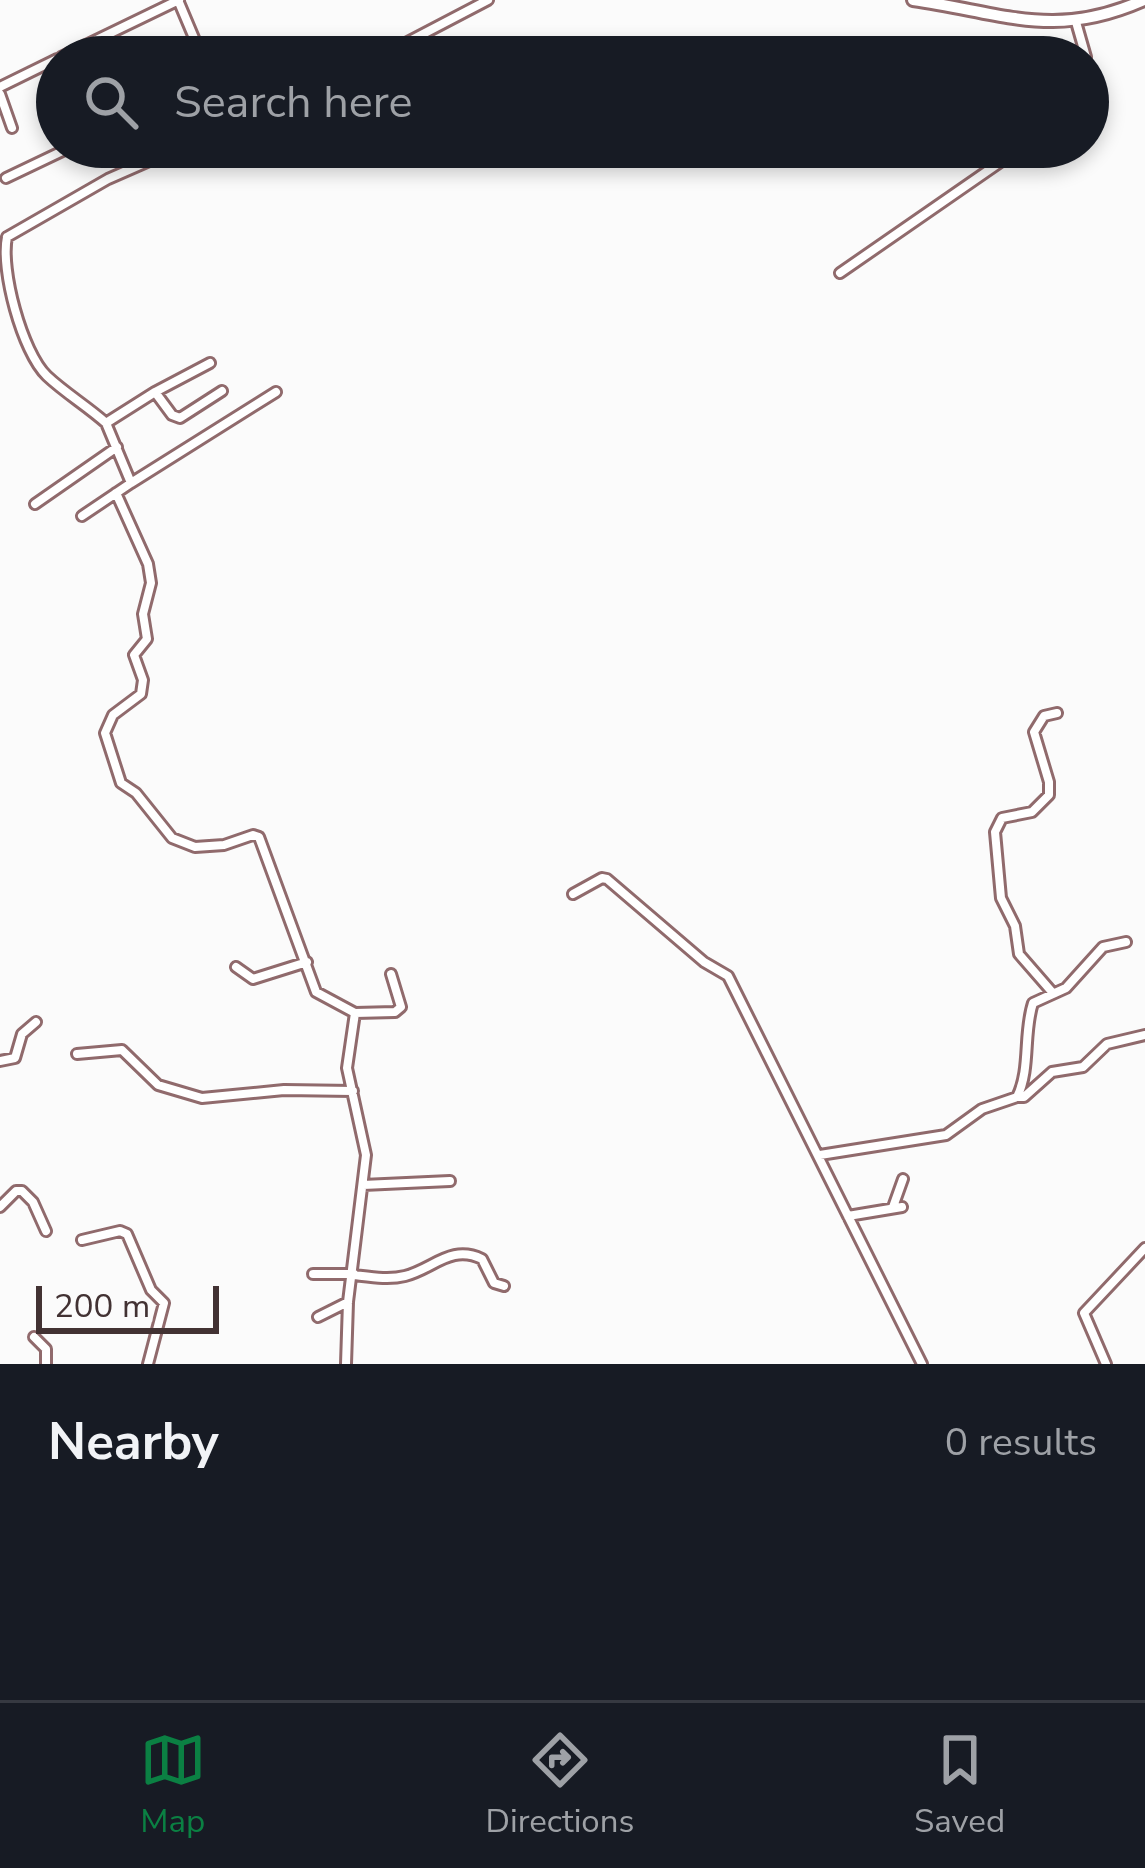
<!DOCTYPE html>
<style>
body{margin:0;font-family:"Nunito Sans",sans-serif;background:#242831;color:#f1f3f6}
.scale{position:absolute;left:36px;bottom:30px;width:183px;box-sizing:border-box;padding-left:12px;border:6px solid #423233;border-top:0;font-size:33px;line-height:42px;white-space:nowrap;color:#423233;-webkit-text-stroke:9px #fbfbfb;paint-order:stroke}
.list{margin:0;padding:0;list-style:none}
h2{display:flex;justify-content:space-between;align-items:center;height:156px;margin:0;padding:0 48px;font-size:51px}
h2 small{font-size:39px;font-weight:400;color:#9ea1a6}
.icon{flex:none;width:66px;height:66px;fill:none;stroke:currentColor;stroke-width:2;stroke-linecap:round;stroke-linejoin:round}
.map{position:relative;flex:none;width:1145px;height:1364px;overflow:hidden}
.search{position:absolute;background:#171b24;box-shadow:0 6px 18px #0003;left:36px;right:36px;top:36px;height:132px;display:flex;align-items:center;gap:30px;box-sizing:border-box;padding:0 42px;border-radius:66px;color:#9ea1a6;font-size:45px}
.sheet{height:336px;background:#171b24}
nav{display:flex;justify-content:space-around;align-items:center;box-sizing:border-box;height:168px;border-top:3px solid #363941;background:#171b24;font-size:33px;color:#9ea1a6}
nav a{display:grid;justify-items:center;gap:6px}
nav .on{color:#0b8043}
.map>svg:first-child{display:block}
</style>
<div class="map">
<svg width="1145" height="1364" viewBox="0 0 1145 1364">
<rect width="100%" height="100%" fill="#fbfbfb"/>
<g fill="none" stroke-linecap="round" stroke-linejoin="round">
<defs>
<path id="street" d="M178,0l24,57
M1076,22l10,35
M61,57l118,-57
M379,57l109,-57
M1088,65l6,28 -6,8
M0,87l57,-28
M0,94l12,34
M6,178l65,-31
M7,237c-7,32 15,115 40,139 18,17 40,30 59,47l49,-31 17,23 8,3 42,-27
M7,237l101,-58 73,-32
M840,273l182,-126
M155,392l55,-29
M131,483l145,-91
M116,493l32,71 3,19 -8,31 4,25 -13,16 9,25 -2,14 -28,21 -8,18 16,50 15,10 36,45 23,9 29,-2 29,-10 6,2 57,155 39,21 40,-1 6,-5 -10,-33
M35,504l82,-57
M82,516l49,-33 -25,-60
M573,894l29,-16 5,1 97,83 24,14 194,388
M236,967l17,12 54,-17
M1052,992l-33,-38 -4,-28 -14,-28 -6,-66 7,-14 30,-6 17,-17v-13l-15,-50 10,-16 13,-3
M77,1054l45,-4 36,35 44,13 82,-8 69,1
M0,1061l15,-3 7,-24 14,-12
M1017,1097h7l28,-25 31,-5 24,-23 38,-9
M820,1155l126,-20 36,-26 35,-12c14,-28 6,-64 16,-94l33,-15 37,-41 23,-5
M363,1185l87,-4
M0,1207l16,-16h6l11,11 13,29
M893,1207l10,-28
M848,1216l54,-9
M82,1240l38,-9 7,3 24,56 13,13 -16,61
M313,1274h41
M354,1275c17,2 35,5 51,1 28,-7 46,-32 77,-17l12,24 10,3
M318,1317l30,-15
M34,1337l12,12v15
M346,1364l2,-62 18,-147 -19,-87 8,-55
M1106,1364l-22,-51 61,-65"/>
<path id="secondary" d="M913,0c91,13 141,40 231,0"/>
</defs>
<!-- street casing -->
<use href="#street" stroke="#906a6c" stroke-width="14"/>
<!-- secondary casing -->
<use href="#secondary" stroke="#906a6c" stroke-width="16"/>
<!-- street -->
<use href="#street" stroke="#fff" stroke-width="8"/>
<!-- secondary -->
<use href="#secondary" stroke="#fff" stroke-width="10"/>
</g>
</svg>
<div class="scale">200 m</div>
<div class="search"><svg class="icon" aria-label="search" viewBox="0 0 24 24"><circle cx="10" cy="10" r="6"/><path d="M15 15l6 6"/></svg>Search here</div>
</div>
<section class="sheet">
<h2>Nearby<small>0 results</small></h2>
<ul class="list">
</ul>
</section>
<nav>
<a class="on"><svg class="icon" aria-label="map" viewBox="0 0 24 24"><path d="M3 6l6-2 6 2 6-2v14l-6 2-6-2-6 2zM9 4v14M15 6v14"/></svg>Map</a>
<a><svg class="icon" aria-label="directions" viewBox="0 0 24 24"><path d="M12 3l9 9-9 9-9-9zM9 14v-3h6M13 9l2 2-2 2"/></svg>Directions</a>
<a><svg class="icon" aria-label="saved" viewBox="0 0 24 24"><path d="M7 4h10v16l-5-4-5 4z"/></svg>Saved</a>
</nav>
